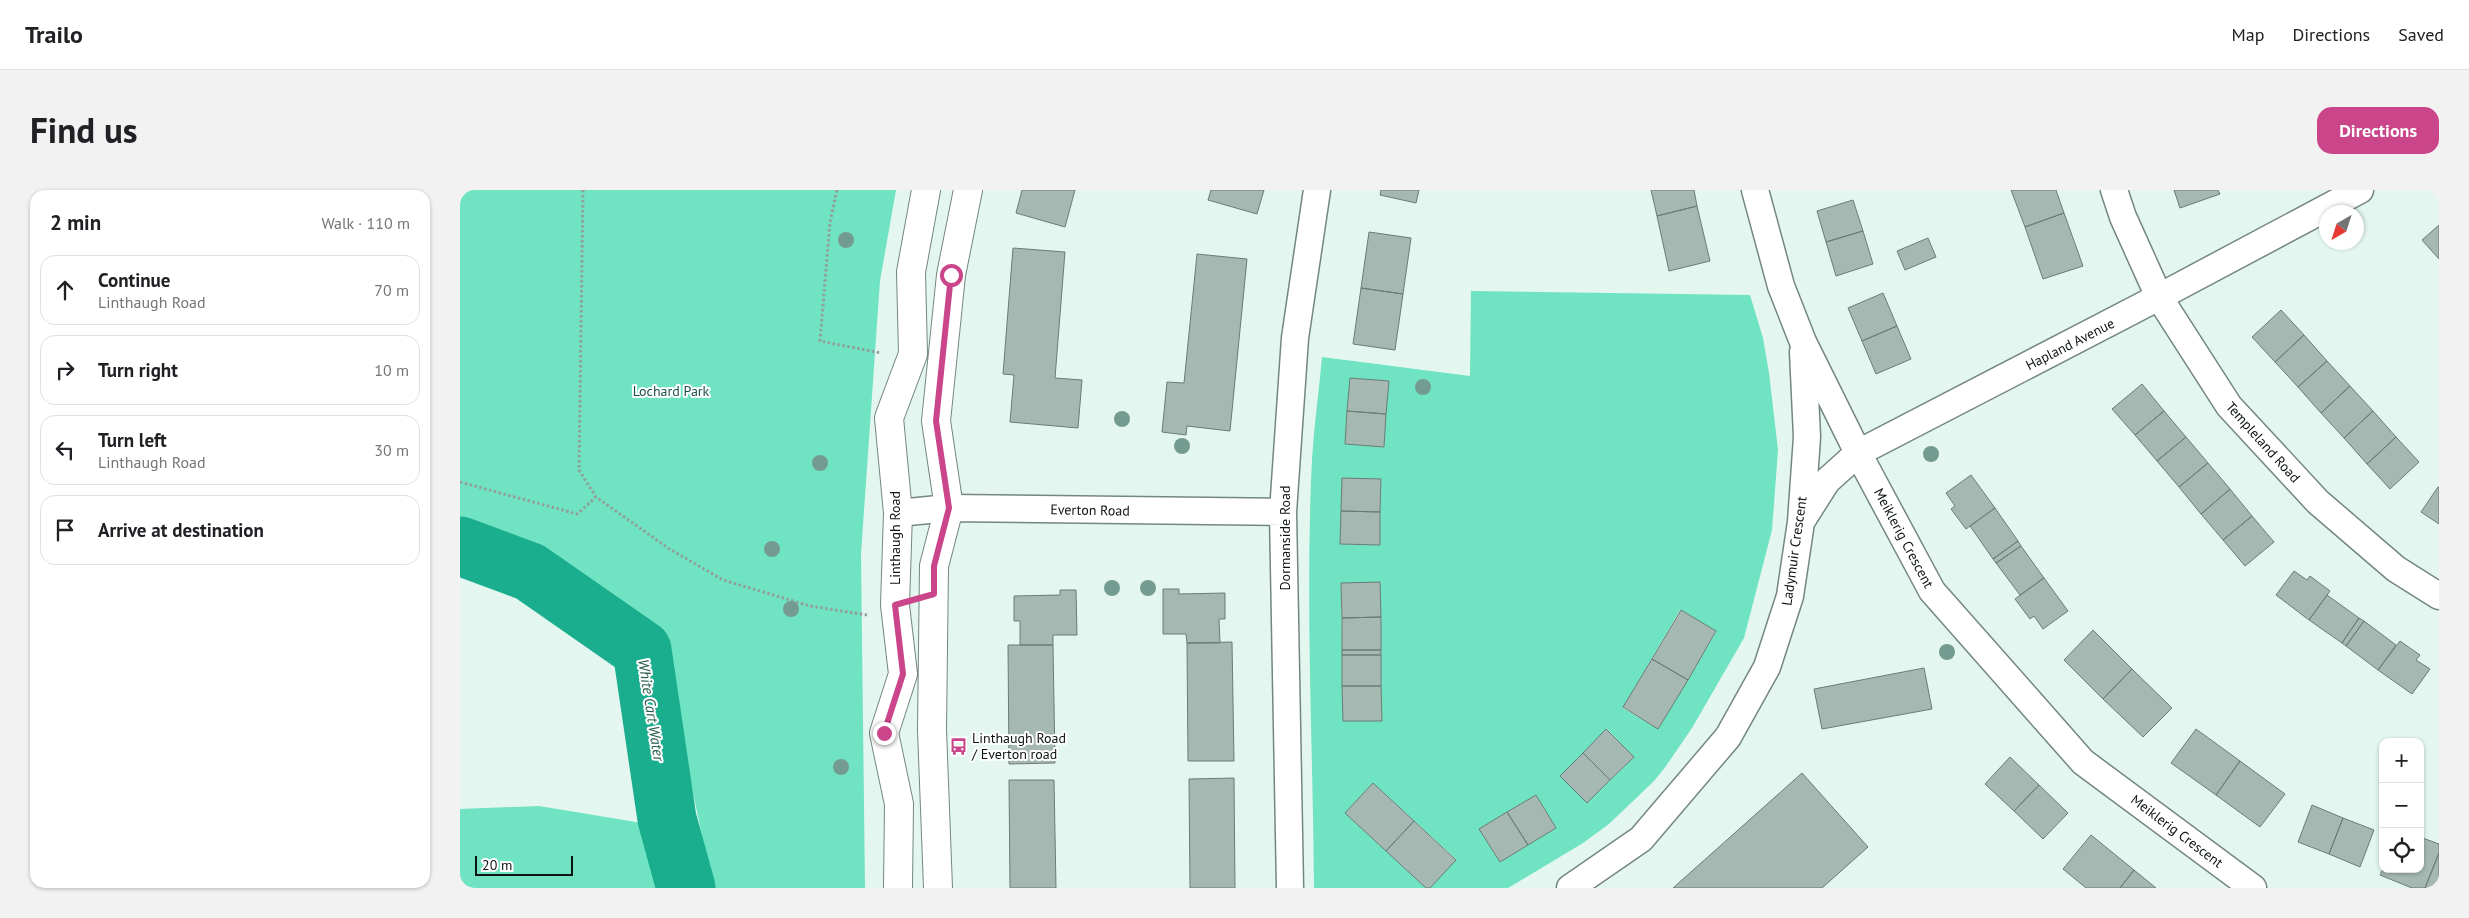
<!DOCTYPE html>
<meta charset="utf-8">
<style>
body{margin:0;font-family:"PT Sans",sans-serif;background:#f2f2f2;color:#202124}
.controls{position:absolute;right:15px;bottom:15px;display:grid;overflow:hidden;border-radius:10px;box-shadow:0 1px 4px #0004}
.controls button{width:45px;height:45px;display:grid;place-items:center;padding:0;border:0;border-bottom:1px solid #e0e0e0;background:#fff;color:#202124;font:25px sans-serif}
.compass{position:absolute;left:1859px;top:15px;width:45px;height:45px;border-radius:50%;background:#fff;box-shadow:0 1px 4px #0004;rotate:219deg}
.scale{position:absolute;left:15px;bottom:12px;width:98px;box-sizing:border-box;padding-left:5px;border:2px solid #0c1311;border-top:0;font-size:14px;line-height:18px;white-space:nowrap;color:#0c1311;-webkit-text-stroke:4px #fff;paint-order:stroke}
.stop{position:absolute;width:15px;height:15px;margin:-11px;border:4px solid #ca4589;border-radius:50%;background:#fff}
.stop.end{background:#ca4589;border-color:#fff;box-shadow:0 1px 5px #0008}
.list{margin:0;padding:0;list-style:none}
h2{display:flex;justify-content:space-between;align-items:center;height:65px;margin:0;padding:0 20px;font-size:21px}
h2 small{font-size:16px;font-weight:400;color:#757577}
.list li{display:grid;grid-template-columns:32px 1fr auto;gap:15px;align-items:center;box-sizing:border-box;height:70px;margin:0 10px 10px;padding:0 10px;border:1px solid #e0e0e0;border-radius:15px}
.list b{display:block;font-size:19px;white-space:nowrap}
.list p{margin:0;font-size:16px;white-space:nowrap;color:#757577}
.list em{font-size:16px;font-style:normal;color:#757577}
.icon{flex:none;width:28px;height:28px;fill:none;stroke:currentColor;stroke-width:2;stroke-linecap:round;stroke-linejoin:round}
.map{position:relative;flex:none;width:1979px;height:698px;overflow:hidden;border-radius:15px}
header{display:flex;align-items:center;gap:30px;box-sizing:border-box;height:70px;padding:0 25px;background:#fff;border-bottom:1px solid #e0e0e0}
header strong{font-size:24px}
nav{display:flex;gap:28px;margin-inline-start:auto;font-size:18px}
.intro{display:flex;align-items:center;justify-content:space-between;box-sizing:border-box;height:120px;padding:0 30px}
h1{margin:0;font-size:35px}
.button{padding:12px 22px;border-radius:15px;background:#ca4589;color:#fff;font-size:18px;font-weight:700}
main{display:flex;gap:30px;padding:0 30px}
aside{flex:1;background:#fff;border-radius:15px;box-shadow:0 1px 4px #0004}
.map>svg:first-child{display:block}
</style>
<header>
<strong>Trailo</strong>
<nav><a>Map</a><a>Directions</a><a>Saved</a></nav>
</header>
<div class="intro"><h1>Find us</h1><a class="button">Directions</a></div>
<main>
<aside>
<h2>2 min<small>Walk · 110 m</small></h2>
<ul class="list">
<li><svg class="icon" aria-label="ahead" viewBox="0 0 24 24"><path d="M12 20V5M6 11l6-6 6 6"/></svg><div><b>Continue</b><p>Linthaugh Road</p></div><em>70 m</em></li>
<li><svg class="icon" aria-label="right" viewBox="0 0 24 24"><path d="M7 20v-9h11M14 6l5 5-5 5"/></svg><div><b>Turn right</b></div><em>10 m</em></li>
<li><svg class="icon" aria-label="left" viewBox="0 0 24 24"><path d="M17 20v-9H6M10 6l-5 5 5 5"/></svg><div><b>Turn left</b><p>Linthaugh Road</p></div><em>30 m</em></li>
<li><svg class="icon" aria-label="arrive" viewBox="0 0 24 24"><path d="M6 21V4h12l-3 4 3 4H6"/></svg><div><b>Arrive at destination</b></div></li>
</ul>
</aside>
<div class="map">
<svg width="1979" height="698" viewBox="0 0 1979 698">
<rect width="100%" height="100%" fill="#e3f7f0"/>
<!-- green -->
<path fill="#70e3c2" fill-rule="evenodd" d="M0,0h436l-16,91 -19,273 4,334h-152l-54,-257 -112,-81 -87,-31z
M1011,101l279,4 13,43 6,35 9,77 -6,80 -28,108 -52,90 -26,38 -12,15 -45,43 -26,19 -75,45h-78l26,-29 -83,-76 -28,30 81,75h-112c-1,-143 -9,-286 -2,-429 2,-34 7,-68 10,-102l148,19zM890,189l38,2 -4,66 -39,-3zM882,289h39l-2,66 -38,-1zM881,393h39l1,138 -38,-1zM1220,420l36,22 -58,97 -35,-21zM1147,539l27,28 -47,46 -27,-27zM1076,605l20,33 -56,34 -21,-33z
M79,616l109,18 17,64h-205v-79z"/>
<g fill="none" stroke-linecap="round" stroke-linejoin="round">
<!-- river -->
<path stroke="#1aae8e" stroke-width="59" d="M0,356l70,26 112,78 25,169 19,69"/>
</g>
<!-- building -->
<path fill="#a5b8b2" stroke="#6a7c76" d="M562,0h53l-10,37 -49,-14z
M751,0h53l-7,24 -49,-14z
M921,0h38l-3,13 -36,-8z
M1191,0h43l3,16 -40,10z
M1551,0h45l8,23 -39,14z
M1714,0h44l2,4 -40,14z
M1393,10l10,31 -37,11 -9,-31z
M1237,16l13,55 -41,10 -12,-55z
M1604,23l19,53 -40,13 -18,-52z
M1979,35v34l-17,-19z
M1403,41l10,33 -37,12 -10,-34z
M909,42l42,6 -8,56 -42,-6z
M1468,48l8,19 -31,13 -8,-19z
M553,58l52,4 -10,126 27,2 -4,48 -68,-6 4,-47 -11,-1z
M737,64l50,5 -17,172 -43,-5 -1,9 -24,-3 5,-50 17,1z
M901,98l42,6 -8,56 -42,-6z
M1423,103l14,33 -35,15 -14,-33z
M1821,120l23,25 -29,27 -23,-25z
M1437,136l14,33 -35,15 -14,-33z
M1844,145l23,26 -29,26 -23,-25z
M1867,171l23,25 -29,27 -23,-26z
M890,188l39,3 -3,33 -39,-3z
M1682,194l22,27 -29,24 -23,-26z
M1890,196l23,25 -29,27 -23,-25z
M887,221l39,3 -2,33 -39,-3z
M1704,221l22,26 -29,24 -22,-26z
M1913,221l23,26 -29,27 -23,-26z
M1726,247l22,26 -29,24 -22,-26z
M1936,247l23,25 -29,27 -23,-25z
M1748,273l22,26 -29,25 -22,-27z
M1511,285l24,33 -29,21 -15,-20 4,-3 -9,-13z
M882,288l39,1 -1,33 -39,-1z
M1978,297h1v37l-18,-12z
M1770,299l22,27 -29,24 -22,-26z
M1535,318l23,33 -25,18 -23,-33z
M881,321l39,1v33l-40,-1z
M1792,326l22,26 -29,24 -22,-26z
M1558,351l3,5 -25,17 -3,-4z
M1561,356l23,32 -24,17 -24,-32z
M1834,381l13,9 3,-4 20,15 -21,29 -33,-25z
M1584,388l24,33 -25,18 -9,-13 -4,3 -15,-20z
M920,392l1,35 -39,1 -1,-35z
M703,399h16v5l46,-1v26h-6l1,24h-33l-1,-9h-23z
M600,400h16l1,45h-24v10h-33v-24h-6v-25l46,-1z
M1867,405l32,23 -17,25 -33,-23z
M1221,420l35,21 -28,49 -36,-21z
M921,427v33h-39v-32z
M1899,428l5,3 -18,25 -4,-3z
M1904,431l32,24 -18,25 -32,-24z
M1633,440l39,39 -29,30 -39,-39z
M1940,451l20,14 -4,5 14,9 -18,25 -34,-24z
M772,452l2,119h-46l-1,-118z
M548,455h45l2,118 -46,1z
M882,460h39v5h-39z
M882,465h39v31h-39z
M1192,469l36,21 -30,49 -35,-22z
M1464,478l8,41 -110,20 -8,-40z
M1672,479l40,39 -29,29 -40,-38z
M882,496h39l1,35h-39z
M1146,539l28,28 -24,23 -27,-27z
M1736,539l44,32 -24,34 -45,-32z
M1123,563l27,27 -23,23 -27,-27z
M1550,567l29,28 -25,26 -29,-27z
M1780,571l45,33 -25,33 -44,-32z
M1342,583l66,74 -46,41h-149z
M774,588l1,110h-45l-1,-109z
M549,590h45l2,108h-46z
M913,593l41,38 -28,30 -41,-38z
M1579,595l29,28 -25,26 -29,-28z
M1076,605l20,33 -28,17 -21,-33z
M1852,615l31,13 -14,36 -31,-12z
M1047,622l21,33 -28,17 -21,-33z
M1883,628l31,12 -14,37 -31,-13z
M954,631l42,39 -26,28h-4l-40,-37z
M1631,645l43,35 -14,18h-34l-23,-19z
M1960,647l19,7v9l-14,35h-13l-32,-13 3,-6h37z
M1979,663v35h-14z
M1674,680l22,18h-36z"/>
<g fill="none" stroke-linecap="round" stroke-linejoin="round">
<defs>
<path id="minor" d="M1295,0l26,96 22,56 55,111 74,138 151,171 170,126
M1654,0l9,27 36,80 70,109 89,96 78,67 43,27
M438,323l51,-5 334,4
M1341,332l26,-41 31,-28 301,-156 201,-107
M830,698l-7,-376 12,-174 22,-148
M1110,698l71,-49 87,-102 39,-70 23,-71 11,-74 6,-85 -4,-85"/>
<path id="tertiary" d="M438,698l1,-84 -15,-71 19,-59 -8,-69 3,-92 -9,-95 24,-64 -2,-82 15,-82
M478,698l-6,-158 2,-164 15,-58 -13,-87 15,-146 17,-85"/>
</defs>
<!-- minor casing -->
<use href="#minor" stroke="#748680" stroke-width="29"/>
<!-- tertiary casing -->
<use href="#tertiary" stroke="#748680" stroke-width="30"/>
<!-- path -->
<path stroke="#91a09b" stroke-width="3" stroke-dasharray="2.5 2.5" stroke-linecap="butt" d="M123,0l-4,280 17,27 72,51 55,32 87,26 57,9
M377,0l-7,32 -10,119 61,12
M0,292l117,32 19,-17"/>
<!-- minor -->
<use href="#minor" stroke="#fff" stroke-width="26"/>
<!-- tertiary -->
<use href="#tertiary" stroke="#fff" stroke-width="28"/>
</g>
<!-- trees -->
<g fill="#749b90">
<circle cx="386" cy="50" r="8"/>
<circle cx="963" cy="197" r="8"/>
<circle cx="662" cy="229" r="8"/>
<circle cx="722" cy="256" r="8"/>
<circle cx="1471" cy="264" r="8"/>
<circle cx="360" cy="273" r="8"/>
<circle cx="312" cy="359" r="8"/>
<circle cx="652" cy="398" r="8"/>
<circle cx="688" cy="398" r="8"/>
<circle cx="331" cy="419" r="8"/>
<circle cx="1487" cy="462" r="8"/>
<circle cx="381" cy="577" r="8"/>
</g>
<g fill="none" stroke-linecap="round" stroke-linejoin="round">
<!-- route -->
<path stroke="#ca4589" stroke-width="6" d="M424,543l19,-59 -8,-69 39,-11v-28l15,-58 -13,-87 15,-146"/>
</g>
<!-- icons -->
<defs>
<symbol id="bus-bare" viewBox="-9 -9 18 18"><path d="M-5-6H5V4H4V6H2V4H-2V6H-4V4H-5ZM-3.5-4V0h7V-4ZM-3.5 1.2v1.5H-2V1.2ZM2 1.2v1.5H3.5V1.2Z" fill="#ca4589" stroke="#fff" stroke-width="2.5" paint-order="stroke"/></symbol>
</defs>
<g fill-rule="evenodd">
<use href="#bus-bare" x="486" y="544" width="25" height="25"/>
</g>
<g text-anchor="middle" stroke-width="4" stroke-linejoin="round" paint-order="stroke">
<!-- street labels -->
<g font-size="14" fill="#0c1311" stroke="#fff">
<text transform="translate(1610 154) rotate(-27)" y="5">Hapland Avenue</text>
<text transform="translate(1803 252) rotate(48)" y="5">Templeland Road</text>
<text transform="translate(630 320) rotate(1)" y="5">Everton Road</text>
<text transform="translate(435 348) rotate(-90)" y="5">Linthaugh Road</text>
<text transform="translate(825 348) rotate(-90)" y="5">Dormanside Road</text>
<text transform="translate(1444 348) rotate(62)" y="5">Meiklerig Crescent</text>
<text transform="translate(1334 361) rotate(-82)" y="5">Ladymuir Crescent</text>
<text transform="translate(1717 641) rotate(37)" y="5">Meiklerig Crescent</text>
</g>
<!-- park labels -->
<g font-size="14" fill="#1a5042" stroke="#fff">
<text x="211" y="206">Lochard Park</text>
</g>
<!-- poi labels -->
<g font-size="14" fill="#0c1311" stroke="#fff" text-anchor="start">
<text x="512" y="553">Linthaugh Road<tspan x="512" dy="16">/ Everton road</tspan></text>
</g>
<!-- water labels -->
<g font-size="15" font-style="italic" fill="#275c4d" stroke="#fff">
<text transform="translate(191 520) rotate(81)" y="5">White Cart Water</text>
</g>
</g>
</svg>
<div class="controls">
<button>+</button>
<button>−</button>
<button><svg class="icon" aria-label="locate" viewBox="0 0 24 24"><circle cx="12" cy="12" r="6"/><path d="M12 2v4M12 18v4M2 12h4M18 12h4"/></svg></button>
</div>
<svg class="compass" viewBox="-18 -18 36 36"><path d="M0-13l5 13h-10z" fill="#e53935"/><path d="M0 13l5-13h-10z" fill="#757577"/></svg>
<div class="scale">20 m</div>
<div class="stop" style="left:491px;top:85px"></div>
<div class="stop end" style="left:424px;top:543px"></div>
</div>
</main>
